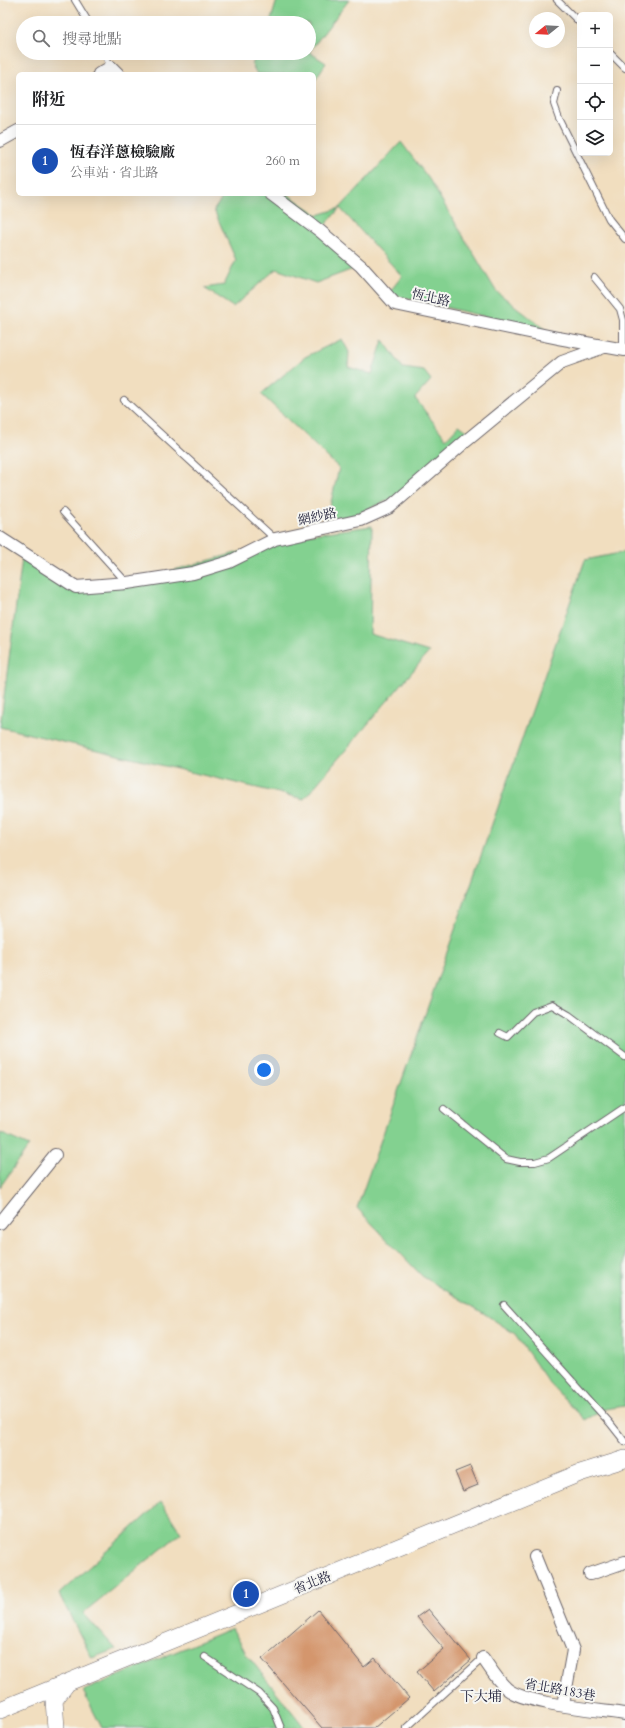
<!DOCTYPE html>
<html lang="zh-TW">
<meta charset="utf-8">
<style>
body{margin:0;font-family:Cardo,"Noto Serif TC",serif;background:#f6f6f6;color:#202124}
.controls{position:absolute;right:12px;top:12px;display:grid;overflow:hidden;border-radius:6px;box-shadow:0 4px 16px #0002}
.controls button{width:36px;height:36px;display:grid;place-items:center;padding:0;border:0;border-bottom:1px solid #e0e0e0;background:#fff;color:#202124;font:20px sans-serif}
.compass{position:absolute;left:529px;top:12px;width:36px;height:36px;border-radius:50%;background:#fff;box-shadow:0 4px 16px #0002;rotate:252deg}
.you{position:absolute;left:264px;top:1070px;width:14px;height:14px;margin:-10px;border:3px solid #fff;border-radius:50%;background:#1a73e8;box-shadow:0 0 0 6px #1a73e833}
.badge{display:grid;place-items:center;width:26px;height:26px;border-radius:50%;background:#b45309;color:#fff;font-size:13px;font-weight:700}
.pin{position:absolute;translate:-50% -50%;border:2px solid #fff;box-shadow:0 1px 4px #0006}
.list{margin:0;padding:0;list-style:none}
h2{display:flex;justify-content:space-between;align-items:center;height:52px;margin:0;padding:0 16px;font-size:17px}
h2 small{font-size:13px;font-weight:400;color:#757577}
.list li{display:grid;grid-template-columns:26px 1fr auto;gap:12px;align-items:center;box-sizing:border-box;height:72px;padding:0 16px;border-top:1px solid #e0e0e0}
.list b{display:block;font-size:15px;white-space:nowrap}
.list p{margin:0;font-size:13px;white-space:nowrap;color:#757577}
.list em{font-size:13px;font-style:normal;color:#757577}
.icon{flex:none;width:22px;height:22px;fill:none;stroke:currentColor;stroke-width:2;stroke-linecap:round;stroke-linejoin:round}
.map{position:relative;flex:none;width:625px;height:1728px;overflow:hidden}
.search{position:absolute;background:#fff;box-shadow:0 4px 16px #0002;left:16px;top:16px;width:300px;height:44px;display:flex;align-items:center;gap:10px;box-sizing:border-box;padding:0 14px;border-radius:22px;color:#757577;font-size:15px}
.panel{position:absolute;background:#fff;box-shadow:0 4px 16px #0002;left:16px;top:72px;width:300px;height:124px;border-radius:6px}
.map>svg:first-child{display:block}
</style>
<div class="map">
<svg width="625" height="1728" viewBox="0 0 625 1728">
<rect width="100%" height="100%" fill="#f6f6f2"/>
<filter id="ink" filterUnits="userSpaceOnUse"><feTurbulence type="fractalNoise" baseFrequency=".025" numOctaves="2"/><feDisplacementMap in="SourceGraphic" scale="8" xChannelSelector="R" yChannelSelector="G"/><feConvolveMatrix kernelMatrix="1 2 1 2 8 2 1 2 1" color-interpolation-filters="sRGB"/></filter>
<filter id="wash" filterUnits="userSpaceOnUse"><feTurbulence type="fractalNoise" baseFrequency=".012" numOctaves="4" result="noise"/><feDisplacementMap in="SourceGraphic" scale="16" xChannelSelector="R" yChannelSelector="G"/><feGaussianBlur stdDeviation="0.9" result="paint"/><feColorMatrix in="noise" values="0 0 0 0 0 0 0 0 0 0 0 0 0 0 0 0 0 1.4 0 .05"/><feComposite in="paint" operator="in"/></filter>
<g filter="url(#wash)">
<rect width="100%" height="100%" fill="#f1debf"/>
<!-- green -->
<path fill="#83d190" stroke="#527a66" d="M277,0h72l-40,52v-29h-39z
M309,52l17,11 -12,18v-7h-57l-5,-9 5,-12z
M401,142l28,37 67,112 51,40 -159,-37 14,-18 -62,-68 -20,23 41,35 -45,17 -40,-14 -43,38 -29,-19 20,-3 12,-25 -22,-50 11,-16h62l31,21 22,-7z
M342,339l7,13 -1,15 24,7 11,-34 20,28 21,3 7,9 -16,18 31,41 13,-14 11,8 -72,63 -46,20 -25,3 12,-51 -78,-74 44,-37z
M372,526l-2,108 59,18 -125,147 -304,-72 23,-176 53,36 51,-4 138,-38 10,-6z
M625,552v854l-20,3 -20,11 -36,-37 -34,-49 -30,-20 -63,-38 -65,-68 228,-648z
M0,1133l29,13 -29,41z
M161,1502l20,31 -98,80 33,36 -24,9 -33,-64z
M232,1628l15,27 58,73h-203l-19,-37z"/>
<g id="blocks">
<!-- building -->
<path fill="#d4966d" d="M470,1466l8,19 -15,6 -8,-19z
M428,1609l43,51 -37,32 -17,-20 27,-23 -27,-32z
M318,1610l46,57 11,-9 34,40 -35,30h-52l-60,-69z"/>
</g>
</g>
<g filter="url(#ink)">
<use href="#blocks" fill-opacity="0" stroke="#6a6469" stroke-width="1"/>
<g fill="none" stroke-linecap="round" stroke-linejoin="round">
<defs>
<path id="lane" d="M75,0l14,23
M557,0l23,23
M104,53l7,14
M610,53l15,15
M557,91l-3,13 5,14 50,101 16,20
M594,277l26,32 3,11v29
M124,400l151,139
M63,512l64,71
M500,1033l8,4 25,-25 19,-7 17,10 56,42
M444,1109l62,50 14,3h15l14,-4 76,-51
M504,1305l106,118 15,19
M205,1657l54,36 14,15 8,20
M406,1728l77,-70"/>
<path id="street" d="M99,74l12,-7 7,7
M0,141l18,-10
M271,194l49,37 41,35 34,38 163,34 67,12
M0,538l76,49 51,-4 66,-10 36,-11 46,-23 86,-19 29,-13 76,-66 96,-79 42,-15
M0,1223l55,-68
M535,1557l38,93 -10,55
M590,1574l35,-12
M483,1658c7,10 14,22 23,30 17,16 93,22 119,26"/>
<path id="secondary" d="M0,1710l580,-237 45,-14
M56,1728l-2,-28 13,-17"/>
</defs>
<!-- lane casing -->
<use href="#lane" stroke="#6a6469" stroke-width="8"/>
<!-- street casing -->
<use href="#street" stroke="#6a6469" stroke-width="14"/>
<!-- secondary casing -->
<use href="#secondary" stroke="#6a6469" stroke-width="18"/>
<!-- lane -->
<use href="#lane" stroke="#fff" stroke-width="6"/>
<!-- street -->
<use href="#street" stroke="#fff" stroke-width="12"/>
<!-- secondary -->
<use href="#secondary" stroke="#fff" stroke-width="17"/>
</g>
</g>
<g text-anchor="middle" stroke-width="4" stroke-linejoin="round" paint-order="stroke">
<!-- street labels -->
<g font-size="13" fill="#22223b" stroke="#f6f6f2">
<text transform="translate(431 297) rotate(12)" y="5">恆北路</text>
<text transform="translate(317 516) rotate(-12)" y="5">網紗路</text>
<text transform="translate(312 1582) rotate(-22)" y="5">省北路</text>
<text transform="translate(560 1689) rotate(10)" y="5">省北路183巷</text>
</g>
<!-- neighbourhood labels -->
<g font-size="14" fill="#22223b" stroke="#f6f6f2">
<text x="481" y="1701">下大埔</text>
</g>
</g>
</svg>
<div class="controls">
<button>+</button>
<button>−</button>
<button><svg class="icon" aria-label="locate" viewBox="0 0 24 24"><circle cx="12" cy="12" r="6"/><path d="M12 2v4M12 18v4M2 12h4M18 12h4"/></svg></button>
<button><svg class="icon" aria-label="layers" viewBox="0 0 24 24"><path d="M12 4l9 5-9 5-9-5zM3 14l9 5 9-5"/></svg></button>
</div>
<svg class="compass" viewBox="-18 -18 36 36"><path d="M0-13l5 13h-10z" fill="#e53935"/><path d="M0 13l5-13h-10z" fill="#757577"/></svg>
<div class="you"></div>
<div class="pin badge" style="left:246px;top:1594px;background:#1a4fb4">1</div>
<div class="search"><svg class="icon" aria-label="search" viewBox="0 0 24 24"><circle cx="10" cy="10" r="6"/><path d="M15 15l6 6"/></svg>搜尋地點</div>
<section class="panel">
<h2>附近<small></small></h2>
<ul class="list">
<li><span class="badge" style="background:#1a4fb4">1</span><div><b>恆春洋蔥檢驗廠</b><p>公車站 · 省北路</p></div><em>260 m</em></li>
</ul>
</section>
</div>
